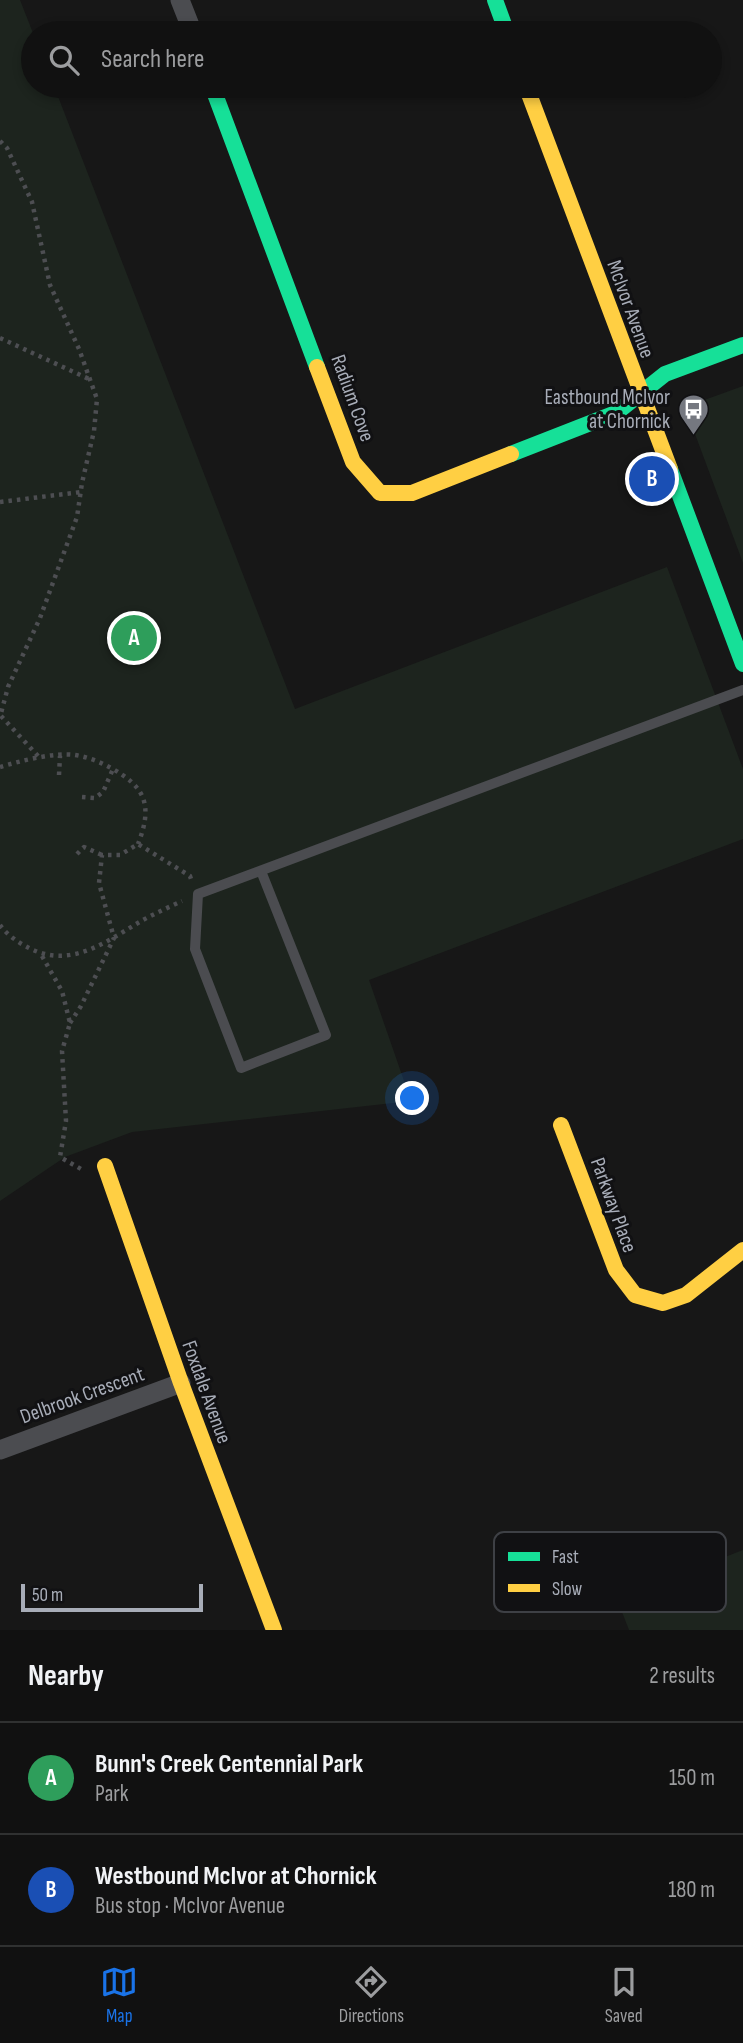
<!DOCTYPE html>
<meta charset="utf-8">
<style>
body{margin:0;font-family:"Sofia Sans Condensed",sans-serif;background:#1e1f1f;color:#f1f3f6}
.scale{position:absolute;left:21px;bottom:18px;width:182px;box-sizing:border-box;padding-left:7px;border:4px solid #a8adb8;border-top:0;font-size:19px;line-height:24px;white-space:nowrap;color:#a8adb8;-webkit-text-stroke:5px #111113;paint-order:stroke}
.you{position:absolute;left:413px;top:1099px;width:24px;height:24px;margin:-18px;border:5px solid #fff;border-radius:50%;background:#1a73e8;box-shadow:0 0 0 10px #1a73e833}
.badge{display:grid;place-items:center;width:46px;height:46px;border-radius:50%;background:#1a73e8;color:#fff;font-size:23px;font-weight:700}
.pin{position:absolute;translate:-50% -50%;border:4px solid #fff;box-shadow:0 2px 7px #0006}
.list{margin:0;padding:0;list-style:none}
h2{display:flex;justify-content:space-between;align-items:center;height:91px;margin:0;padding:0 28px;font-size:30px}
h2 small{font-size:23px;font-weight:400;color:#9c9d9f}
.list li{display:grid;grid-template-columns:46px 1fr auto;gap:21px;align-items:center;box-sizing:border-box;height:112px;padding:0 28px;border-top:2px solid #303131}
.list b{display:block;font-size:26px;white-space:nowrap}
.list p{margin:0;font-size:23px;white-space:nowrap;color:#9c9d9f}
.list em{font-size:23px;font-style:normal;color:#9c9d9f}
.icon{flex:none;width:38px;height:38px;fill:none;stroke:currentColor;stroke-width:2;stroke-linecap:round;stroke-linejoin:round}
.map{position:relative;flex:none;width:743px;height:1630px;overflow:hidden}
.search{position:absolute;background:#111;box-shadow:0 4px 10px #0003;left:21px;right:21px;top:21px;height:77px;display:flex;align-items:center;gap:18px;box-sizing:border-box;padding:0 24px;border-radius:38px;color:#9c9d9f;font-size:26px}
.sheet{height:315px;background:#111}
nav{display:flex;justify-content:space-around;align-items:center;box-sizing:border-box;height:98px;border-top:2px solid #303131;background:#111;font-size:19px;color:#9c9d9f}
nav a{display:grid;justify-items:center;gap:4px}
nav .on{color:#1a73e8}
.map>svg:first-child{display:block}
</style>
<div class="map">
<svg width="743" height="1630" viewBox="0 0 743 1630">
<rect width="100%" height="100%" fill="#171717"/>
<!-- green -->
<path fill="#1d241e" d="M0,0h20l13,33v53h21l241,623 372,-142 76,202v70l-374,141 42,121 -279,31 -67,25 -65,44z
M743,386v177l-58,-156z
M743,1550v80h-114l-12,-31z"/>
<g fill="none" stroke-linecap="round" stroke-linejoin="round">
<!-- path -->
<path stroke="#4d4e52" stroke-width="4.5" stroke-dasharray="3.5 5" stroke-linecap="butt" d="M0,141l7,7 25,54 18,83 29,64 18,50 -3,32 -12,52 -5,34 -37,101 -32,69 -8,30
M0,338l89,41
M0,502l81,-10
M1,716l38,41
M0,767c20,-6 55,-15 75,-12 13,2 25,7 36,13 35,19 42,38 27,76
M59,775l1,-19
M82,797l13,1 8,-6 10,-23
M77,854l7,-7 18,8
M0,925c7,10 19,18 29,23 43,22 79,-8 114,-28 13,-7 26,-13 39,-19
M42,956l20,35 8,32 -8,28 4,70 -6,36 21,12
M70,1023l11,-17 33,-68 -15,-55 3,-28h18l18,-11 52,32 1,3"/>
<!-- lane -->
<path stroke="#4b4c50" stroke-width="10" d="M261,871l65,164 -85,33 -46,-119 3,-55 545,-204"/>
<!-- street -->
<path stroke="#4b4c50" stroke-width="19" d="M180,0l13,33
M0,1450l181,-67"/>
<!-- fast -->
<path stroke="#16e098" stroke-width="16" d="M495,0l12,33
M212,86l105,281
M511,454l105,-41 49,-39 78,-29
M670,469l73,195"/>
<!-- slow -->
<path stroke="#ffcf43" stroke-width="16" d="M526,86l144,383
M317,367l36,95 27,31h32l99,-39
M561,1125l55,145 19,25 28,8 23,-8 57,-45
M105,1166l76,217 93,247"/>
</g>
<!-- icons -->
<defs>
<symbol id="bus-pin" viewBox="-11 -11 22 30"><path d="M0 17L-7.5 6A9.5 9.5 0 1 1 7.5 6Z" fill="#757880" stroke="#111113"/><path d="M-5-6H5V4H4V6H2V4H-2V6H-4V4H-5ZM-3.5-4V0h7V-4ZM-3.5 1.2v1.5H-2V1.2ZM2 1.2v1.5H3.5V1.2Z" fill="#fff"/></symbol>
</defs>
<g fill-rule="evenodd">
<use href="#bus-pin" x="676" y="392" width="35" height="47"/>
</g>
<g text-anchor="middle" stroke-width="6" stroke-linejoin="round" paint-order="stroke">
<!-- street labels -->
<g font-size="21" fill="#a8adb8" stroke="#111113">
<text transform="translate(631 309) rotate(70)" y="7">McIvor Avenue</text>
<text transform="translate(353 398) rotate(70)" y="7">Radium Cove</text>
<text transform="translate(614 1205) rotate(70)" y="7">Parkway Place</text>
<text transform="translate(207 1392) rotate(70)" y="7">Foxdale Avenue</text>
<text transform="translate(82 1395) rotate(-20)" y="7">Delbrook Crescent</text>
</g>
<!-- poi labels -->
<g font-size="21" fill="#a8adb8" stroke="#111113" text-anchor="end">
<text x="670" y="404">Eastbound McIvor<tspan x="670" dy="24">at Chornick</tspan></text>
</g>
</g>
<!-- legend -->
<rect x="494" y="1532" width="232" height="80" rx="10" fill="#111113" stroke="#3e4045" stroke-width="2"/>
<rect x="508" y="1552" width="32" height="9" fill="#16e098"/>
<rect x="508" y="1584" width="32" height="8" fill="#ffcf43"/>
<g font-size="19" fill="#a8adb8">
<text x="552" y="1563">Fast</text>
<text x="552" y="1595">Slow</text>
</g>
</svg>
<div class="scale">50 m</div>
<div class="you"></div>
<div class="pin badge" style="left:134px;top:638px;background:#2e9e5b">A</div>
<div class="pin badge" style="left:652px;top:479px;background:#1a4fb4">B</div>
<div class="search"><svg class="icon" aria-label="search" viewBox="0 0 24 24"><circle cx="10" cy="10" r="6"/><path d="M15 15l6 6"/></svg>Search here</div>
</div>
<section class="sheet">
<h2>Nearby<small>2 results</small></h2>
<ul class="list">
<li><span class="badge" style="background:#2e9e5b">A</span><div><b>Bunn's Creek Centennial Park</b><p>Park</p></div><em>150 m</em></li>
<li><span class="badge" style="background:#1a4fb4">B</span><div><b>Westbound McIvor at Chornick</b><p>Bus stop · McIvor Avenue</p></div><em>180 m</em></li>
</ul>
</section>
<nav>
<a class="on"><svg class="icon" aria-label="map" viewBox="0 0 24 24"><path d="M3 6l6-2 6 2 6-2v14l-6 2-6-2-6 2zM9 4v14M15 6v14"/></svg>Map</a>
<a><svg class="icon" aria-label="directions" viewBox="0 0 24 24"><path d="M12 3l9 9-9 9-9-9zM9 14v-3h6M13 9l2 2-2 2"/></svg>Directions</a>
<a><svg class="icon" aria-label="saved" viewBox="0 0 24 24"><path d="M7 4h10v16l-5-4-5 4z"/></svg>Saved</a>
</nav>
